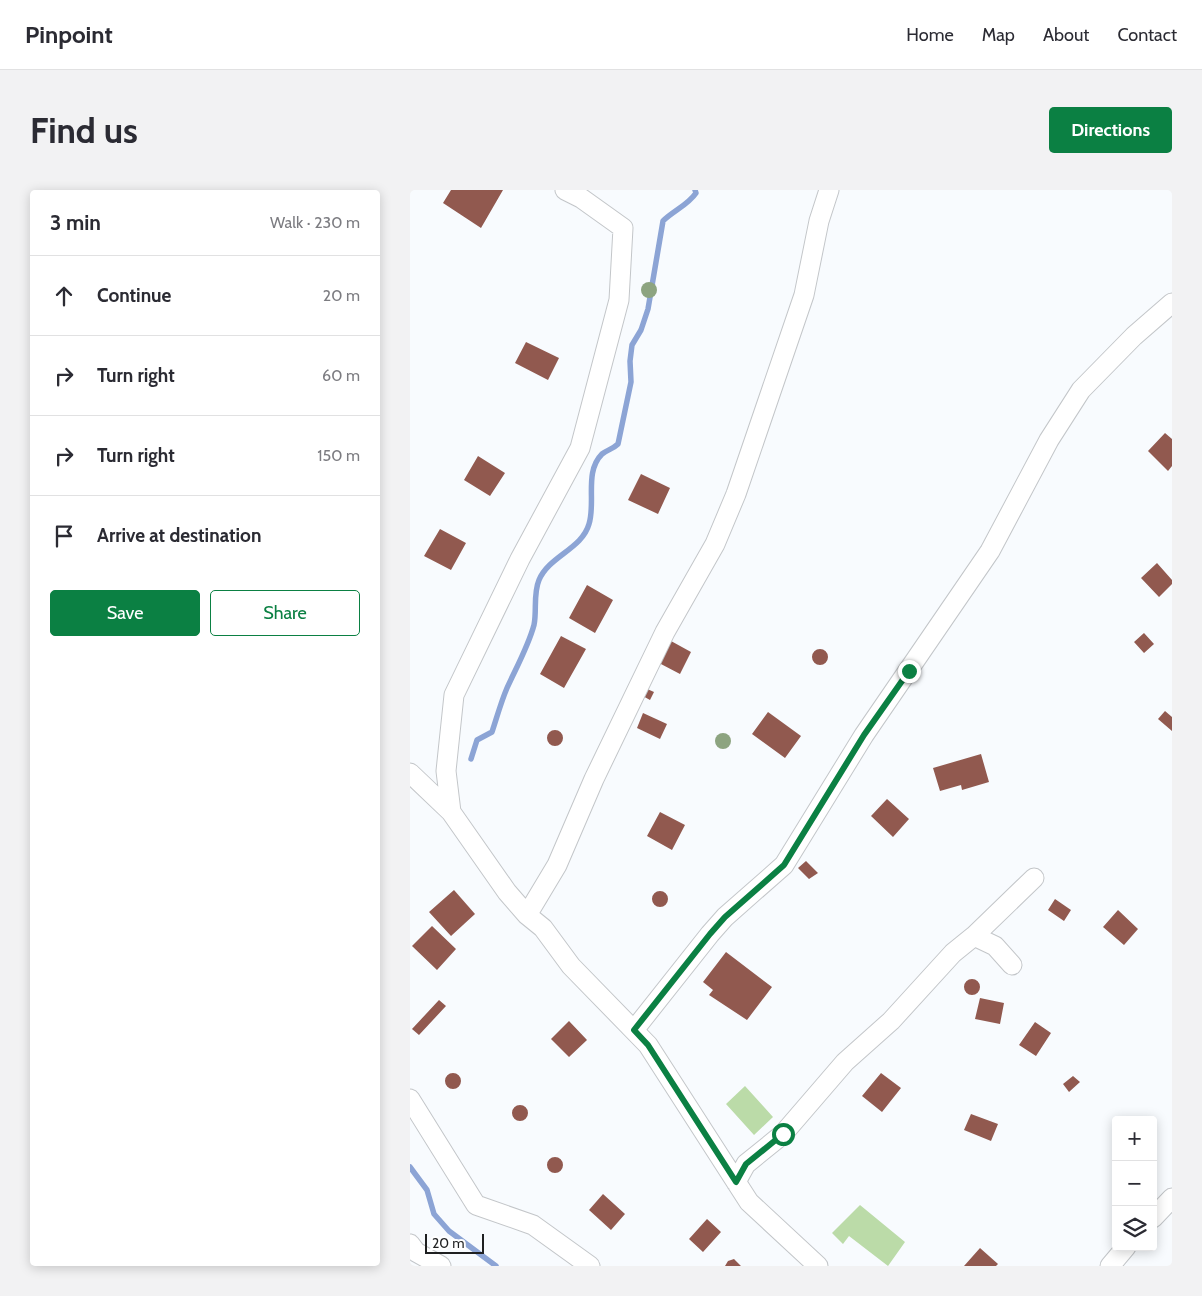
<!DOCTYPE html>
<meta charset="utf-8">
<style>
body{margin:0;font-family:Cabin,sans-serif;background:#f2f2f3;color:#2b2b33}
.controls{position:absolute;right:15px;bottom:15px;display:grid;overflow:hidden;border-radius:5px;box-shadow:0 2px 12px #0003}
.controls button{width:45px;height:45px;display:grid;place-items:center;padding:0;border:0;border-bottom:1px solid #e1e1e2;background:#fff;color:#2b2b33;font:25px sans-serif}
.scale{position:absolute;left:15px;bottom:12px;width:59px;box-sizing:border-box;padding-left:5px;border:2px solid #1f2021;border-top:0;font-size:14px;line-height:18px;white-space:nowrap;color:#1f2021;-webkit-text-stroke:4px #fff;paint-order:stroke}
.stop{position:absolute;width:15px;height:15px;margin:-11px;border:4px solid #0b8043;border-radius:50%;background:#fff}
.stop.end{background:#0b8043;border-color:#fff;box-shadow:0 1px 5px #0008}
.list{margin:0;padding:0;list-style:none}
h2{display:flex;justify-content:space-between;align-items:center;height:65px;margin:0;padding:0 20px;font-size:21px}
h2 small{font-size:16px;font-weight:400;color:#7c7c81}
.list li{display:grid;grid-template-columns:32px 1fr auto;gap:15px;align-items:center;box-sizing:border-box;height:80px;padding:0 20px;border-top:1px solid #e1e1e2}
.list b{display:block;font-size:19px;white-space:nowrap}
.list em{font-size:16px;font-style:normal;color:#7c7c81}
.actions{display:flex;gap:10px;padding:15px 20px}
.actions a{flex:1;padding:11px 0;border:1px solid #0b8043;border-radius:5px;text-align:center;font-size:18px;color:#0b8043}
.actions .main{background:#0b8043;color:#fff}
.icon{flex:none;width:28px;height:28px;fill:none;stroke:currentColor;stroke-width:2;stroke-linecap:round;stroke-linejoin:round}
.map{position:relative;flex:none;width:762px;height:1076px;overflow:hidden;border-radius:5px}
header{display:flex;align-items:center;gap:30px;box-sizing:border-box;height:70px;padding:0 25px;background:#fff;border-bottom:1px solid #e1e1e2}
header strong{font-size:24px}
nav{display:flex;gap:28px;margin-inline-start:auto;font-size:18px}
.intro{display:flex;align-items:center;justify-content:space-between;box-sizing:border-box;height:120px;padding:0 30px}
h1{margin:0;font-size:35px}
.button{padding:12px 22px;border-radius:5px;background:#0b8043;color:#fff;font-size:18px;font-weight:700}
main{display:flex;gap:30px;padding:0 30px}
aside{flex:1;background:#fff;border-radius:5px;box-shadow:0 2px 12px #0003}
.map>svg:first-child{display:block}
</style>
<header>
<strong>Pinpoint</strong>
<nav><a>Home</a><a>Map</a><a>About</a><a>Contact</a></nav>
</header>
<div class="intro"><h1>Find us</h1><a class="button">Directions</a></div>
<main>
<aside>
<h2>3 min<small>Walk · 230 m</small></h2>
<ul class="list">
<li><svg class="icon" aria-label="ahead" viewBox="0 0 24 24"><path d="M12 20V5M6 11l6-6 6 6"/></svg><div><b>Continue</b></div><em>20 m</em></li>
<li><svg class="icon" aria-label="right" viewBox="0 0 24 24"><path d="M7 20v-9h11M14 6l5 5-5 5"/></svg><div><b>Turn right</b></div><em>60 m</em></li>
<li><svg class="icon" aria-label="right" viewBox="0 0 24 24"><path d="M7 20v-9h11M14 6l5 5-5 5"/></svg><div><b>Turn right</b></div><em>150 m</em></li>
<li><svg class="icon" aria-label="arrive" viewBox="0 0 24 24"><path d="M6 21V4h12l-3 4 3 4H6"/></svg><div><b>Arrive at destination</b></div></li>
</ul>
<div class="actions"><a class="main">Save</a><a>Share</a></div>
</aside>
<div class="map">
<svg width="762" height="1076" viewBox="0 0 762 1076">
<rect width="100%" height="100%" fill="#f8fbfe"/>
<!-- green -->
<path fill="#bbdba8" d="M335,896l28,31 -19,18 -28,-31z
M450,1015l45,37 -17,24 -39,-30 -6,8 -11,-11z"/>
<g fill="none" stroke-linecap="round" stroke-linejoin="round">
<!-- stream -->
<path stroke="#8ca4d5" stroke-width="5.5" d="M61,569l6,-19 15,-8c5,-15 9,-30 15,-44 9,-20 21,-41 27,-63 3,-14 -1,-31 5,-45 10,-24 43,-31 50,-56 7,-22 -5,-52 13,-70 5,-4 11,-5 16,-10l13,-62 -1,-21 2,-16 9,-15 7,-21 15,-88c10,-10 25,-16 33,-28l-1,-3
M0,977l17,23 7,24 15,17 47,35"/>
</g>
<!-- building -->
<path fill="#91594f" d="M41,0h52l-22,38 -38,-25z
M116,152l33,16 -11,22 -33,-17z
M755,243l7,6v27l-4,5 -20,-20z
M68,266l27,17 -15,23 -26,-16z
M231,284l29,14 -12,26 -30,-14z
M30,339l26,14 -15,27 -27,-14z
M747,373l15,17v4l-13,13 -18,-19z
M177,395l26,15 -18,33 -26,-15z
M734,443l10,11 -10,9 -10,-11z
M151,446l25,13 -22,39 -24,-14z
M261,451l20,11 -11,22 -21,-11z
M402 467a8 8 0 1 1 16 0a8 8 0 1 1-16 0Z
M235,498l9,4 -4,8 -9,-5z
M755,521l7,6v14l-14,-12z
M358,522l33,24 -16,22 -33,-24z
M233,523l24,11 -7,15 -23,-11z
M137 548a8 8 0 1 1 16 0a8 8 0 1 1-16 0Z
M571,564l8,28 -27,8 -1,-5 -21,6 -7,-23z
M477,609l22,20 -16,18 -22,-21z
M250,622l25,13 -13,25 -25,-14z
M396,671l12,12 -9,6 -11,-11z
M44,700l21,24 -24,22 -22,-24z
M242 709a8 8 0 1 1 16 0a8 8 0 1 1-16 0Z
M645,709l16,11 -7,11 -16,-11z
M708,720l20,19 -14,16 -21,-18z
M22,736l24,23 -19,21 -25,-24z
M316,762l46,35 -25,33 -38,-25 4,-5 -10,-8z
M554 797a8 8 0 1 1 16 0a8 8 0 1 1-16 0Z
M570,808l24,5 -4,21 -25,-5z
M29,810l7,6 -27,29 -7,-6z
M159,831l18,19 -18,17 -18,-18z
M625,832l16,11 -15,23 -17,-11z
M35 891a8 8 0 1 1 16 0a8 8 0 1 1-16 0Z
M471,883l20,15 -19,24 -20,-16z
M663,886l7,6 -11,10 -6,-8z
M102 923a8 8 0 1 1 16 0a8 8 0 1 1-16 0Z
M561,924l27,10 -7,17 -27,-11z
M137 975a8 8 0 1 1 16 0a8 8 0 1 1-16 0Z
M193,1004l22,20 -14,16 -22,-20z
M297,1029l14,13 -18,20 -14,-13z
M570,1058l18,16 -2,2h-32z
M324,1069l7,7h-16l3,-5z"/>
<g fill="none" stroke-linecap="round" stroke-linejoin="round">
<defs>
<path id="street" d="M0,583l41,39 56,80 20,23 16,13 28,38 77,79 101,157 69,64
M41,622l-5,-41 8,-76 66,-136 60,-111 39,-148 4,-72 -42,-30 -16,-8
M117,725l30,-50 37,-86 71,-147 50,-88 21,-50 68,-199 15,-74 10,-31
M564,746l60,-58
M224,840l76,-96 15,-17 59,-52 80,-130 126,-184 59,-111 32,-50 53,-54 38,-33
M0,909l66,106 57,20 57,41
M326,992l10,-18 37,-30 62,-72 46,-41 62,-68 21,-17 21,10 17,19
M743,1028l19,-20
M0,1054l6,8 25,14
M700,1076l16,-19"/>
</defs>
<!-- street casing -->
<use href="#street" stroke="#c3c6c9" stroke-width="21"/>
<!-- street -->
<use href="#street" stroke="#fff" stroke-width="19"/>
</g>
<!-- trees -->
<g fill="#8da480">
<circle cx="239" cy="100" r="8"/>
<circle cx="313" cy="551" r="8"/>
</g>
<g fill="none" stroke-linecap="round" stroke-linejoin="round">
<!-- route -->
<path stroke="#0b8043" stroke-width="6" d="M373,944l-37,30 -10,18 -88,-137 -14,-15 76,-96 15,-17 59,-52 80,-130 45,-64"/>
</g>
</svg>
<div class="controls">
<button>+</button>
<button>−</button>
<button><svg class="icon" aria-label="layers" viewBox="0 0 24 24"><path d="M12 4l9 5-9 5-9-5zM3 14l9 5 9-5"/></svg></button>
</div>
<div class="scale">20 m</div>
<div class="stop" style="left:373px;top:944px"></div>
<div class="stop end" style="left:499px;top:481px"></div>
</div>
</main>
